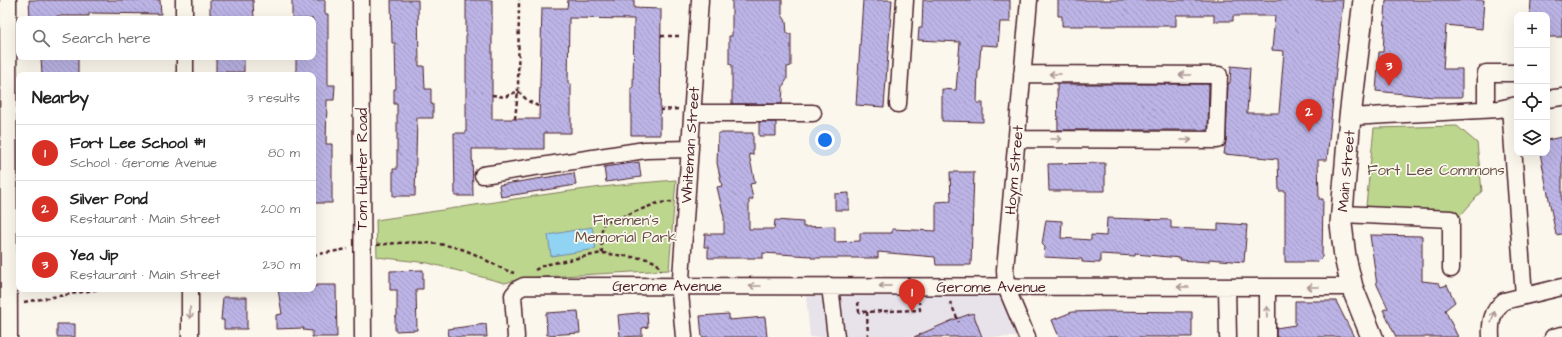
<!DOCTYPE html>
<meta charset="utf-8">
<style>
body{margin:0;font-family:"Architects Daughter",sans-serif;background:#f2f2f2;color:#222}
.controls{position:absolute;right:12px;top:12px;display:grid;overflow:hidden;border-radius:8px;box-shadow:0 4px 16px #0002}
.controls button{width:36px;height:36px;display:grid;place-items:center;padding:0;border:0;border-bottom:1px solid #e0e0e0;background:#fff;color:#222;font:20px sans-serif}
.you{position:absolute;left:825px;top:140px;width:14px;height:14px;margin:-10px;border:3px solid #fff;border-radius:50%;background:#1a73e8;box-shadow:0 0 0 6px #1a73e833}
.badge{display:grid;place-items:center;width:26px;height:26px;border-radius:50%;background:#d93025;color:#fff;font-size:13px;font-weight:700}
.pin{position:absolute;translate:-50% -33px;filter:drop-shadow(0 1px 2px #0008)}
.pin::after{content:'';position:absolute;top:21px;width:14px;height:12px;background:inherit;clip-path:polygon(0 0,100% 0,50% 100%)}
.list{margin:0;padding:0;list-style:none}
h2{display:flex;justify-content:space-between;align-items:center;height:52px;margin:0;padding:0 16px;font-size:17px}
h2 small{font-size:13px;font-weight:400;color:#767676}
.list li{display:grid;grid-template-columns:26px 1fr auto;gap:12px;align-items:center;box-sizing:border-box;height:56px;padding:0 16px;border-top:1px solid #e0e0e0}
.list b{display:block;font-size:15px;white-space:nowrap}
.list p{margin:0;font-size:13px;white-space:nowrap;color:#767676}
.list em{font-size:13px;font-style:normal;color:#767676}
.icon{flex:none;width:22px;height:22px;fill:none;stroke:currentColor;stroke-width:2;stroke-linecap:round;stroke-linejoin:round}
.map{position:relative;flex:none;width:1562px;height:337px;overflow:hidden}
.search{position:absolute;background:#fff;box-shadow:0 4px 16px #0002;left:16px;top:16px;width:300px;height:44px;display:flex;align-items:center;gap:10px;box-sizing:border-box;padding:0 14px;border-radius:8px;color:#767676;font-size:15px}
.panel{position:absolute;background:#fff;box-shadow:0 4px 16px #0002;left:16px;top:72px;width:300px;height:220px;border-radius:8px}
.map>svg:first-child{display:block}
</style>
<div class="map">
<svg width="1562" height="337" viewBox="0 0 1562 337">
<defs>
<pattern id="building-back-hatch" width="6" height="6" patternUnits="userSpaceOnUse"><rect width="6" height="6" fill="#bbb4e5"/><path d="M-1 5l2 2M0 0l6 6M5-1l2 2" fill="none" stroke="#a29ac5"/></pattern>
</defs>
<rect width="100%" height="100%" fill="#fbf7ec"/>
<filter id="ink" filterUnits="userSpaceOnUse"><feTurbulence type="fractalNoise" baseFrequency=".025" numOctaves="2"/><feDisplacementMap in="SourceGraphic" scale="8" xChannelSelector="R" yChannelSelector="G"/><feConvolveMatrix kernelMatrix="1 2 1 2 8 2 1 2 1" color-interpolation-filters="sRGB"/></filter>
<g filter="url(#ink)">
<!-- built -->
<path fill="#e8e3ea" d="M805,286l201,1 21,50h-217z"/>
<!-- green -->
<path fill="#bcd68e" stroke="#837a5c" d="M1457,126l20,17 5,48 -22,25 -94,-10 8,-78z
M676,180l-7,90 -145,8 -19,5 -77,-20 -51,-6 -1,-37c99,-14 199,-33 300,-40z"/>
<!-- water -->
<path fill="#91d3f3" stroke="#758ba3" d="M592,227l4,22 -45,7 -3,-21z"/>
<!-- building -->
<path fill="url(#building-back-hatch)" stroke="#4a1f2b" d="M29,0h131l1,14 -72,-1v3h-32v3h-27z
M210,0h43l1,19h-44z
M292,0h33v14h3v71h7l-1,15h-7l-1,44h6v59h-19v-128h-17v-18h17v-38h-21z
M391,0h27l1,66h5l1,23h6v15h2v14h-16l-2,78h-22v-27h4v-65h-3v-15h2l-1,-46h-3z
M466,0h26v119h47l3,-111h25l1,-8h66v8l27,1 -1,126h-29v-47h2l1,-69 -65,-1 -1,66h3v49h-27v16h-72l1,47h-18l-1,-63h12z
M732,0h50v15l4,6 1,13h4v32l-4,1v12l-4,7 -1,18h-50v-39l-3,-1v-28h3z
M863,0h29l-8,107 -28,-2z
M923,0h87v22h-10l-2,24 -17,-1 -2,24h-1l-1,34h6v19l-41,-1v-32l14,1 4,-48 -42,-2 1,-12h3z
M1058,0h285l-16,160h-9l1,39h4l-1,58 -5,5h-32v-71h-6l-1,-32 -54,-5 2,-14 2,-57h2l1,-17 19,2 -3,45h32l5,-62 -12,-1 3,-34h-42v5h-19v-6h-38v11h-114v-10h-4z
M1386,0h98l-2,29 -36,-4 -3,44h19v28h-29l-57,-6 3,-39h4z
M1531,0h31v37h-15v-22h-17z
M41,57h37v17l-36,1z
M216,57h28v15h-28z
M1057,84h152l-1,46h-150z
M759,122h17v14h-17z
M718,133h35v22l-4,-1 6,29 -5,1 3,15 -4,1v29h25l1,-9 28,2v5l32,-1v16l25,-1v-8h32v-4l44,2v-29l15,-1 -1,-29h24l-3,93h-35l-1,-8 -57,-5v6h-67v-2l-48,-3v5h-55v-11h-4l1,-13h19v-17l-7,-30 5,-1 -5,-23z
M1562,137v97l-6,1 -16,-82h7v-13z
M639,162l2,15 -35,5 -2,-15z
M1105,163v28h-56l-1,-27z
M574,173l2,12 -75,12 -2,-12z
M849,193v17h-14v-16z
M1107,218l64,2v8l47,2v-7l29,2 -3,37 -35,-3v3l-29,-2 1,-2 -46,-4v2l-35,-2v9l-18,-1v-3l-38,-2 1,-10 -3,-3 4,-24 16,1 -1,17 30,2v-5l15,1z
M1370,235l52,1v45l17,2 2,4 6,-2 8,17 -10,8 13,27h-62l-13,-27 5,-2 -11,-23z
M423,270v19h-7l1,41 -22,1v-14l2,-1v-26h-7v-19z
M316,285h20l1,52h-25v-6l-9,-1 1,-2 -28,1v-14l6,-1 -4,-25h35v-3l3,1z
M223,297h24v32h-23v-9h-3z
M1295,301h41l18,36h-78v-9l19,-3z
M578,311l2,22 -33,2 -1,-22z
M1103,311l89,1v25h-133l-7,-17 20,-8z
M647,312l1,15 -6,1v8l-22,1 -2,-22z
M973,313l9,24h-68l39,-17z
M729,314v6l36,-3 2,20h-65l-2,-21z
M57,324h18v13h-18z
M486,324l1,13h-38l-1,-8z"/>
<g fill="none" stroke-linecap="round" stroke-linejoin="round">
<defs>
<path id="minor" d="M8,0l1,337
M184,0v19
M361,0l2,337
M185,57v18
M1547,99l15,-2
M898,104l7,-104
M1510,107l14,189
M1486,109v-36h31
M692,113h121
M1350,117l149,-8 18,-4
M1017,139l200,1 2,-65 -197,-1
M483,175l162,-25 45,-1
M1342,214l109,5v50
M830,286l6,51
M1227,287l1,50
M190,289v48
M516,337l-3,-42 5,-6 6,-3 828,1
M684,337l-4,-44 20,-293
M1027,337l-21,-50 -1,-17 24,-270
M1267,337v-50
M1491,337c-1,-15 1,-26 13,-36l58,-14
M1553,337l9,-2"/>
<path id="major" d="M1364,0l-14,117 -9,107 4,33 7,30 20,50"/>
</defs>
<!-- minor casing -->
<use href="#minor" stroke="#4a1f2b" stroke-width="19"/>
<!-- major casing -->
<use href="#major" stroke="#4a1f2b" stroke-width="24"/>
<!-- path -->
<path stroke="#4a1f2b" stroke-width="2.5" stroke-dasharray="4 3" stroke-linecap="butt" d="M661,36h21
M492,95l13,2 13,-6 10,10 12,6
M660,110l18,-1
M515,119l3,-28 1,-91
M377,245c34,-4 72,-5 103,12 12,6 21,12 34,16
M602,253l-1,-18 2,-11 55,-21 14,-1
M313,255l35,-6
M535,270l9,-5 58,-12 46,6 9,4 4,8
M24,302l76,-13
M858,302l1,10 61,-2 -1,-8
M950,302l9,20
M867,312l1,25"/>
<!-- minor -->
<use href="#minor" stroke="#fbf7ec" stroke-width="16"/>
<!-- major -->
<use href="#major" stroke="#fbf7ec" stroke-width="21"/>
</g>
<!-- one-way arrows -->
<defs><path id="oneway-shaft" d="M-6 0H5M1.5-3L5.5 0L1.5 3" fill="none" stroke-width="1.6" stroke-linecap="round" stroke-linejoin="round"/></defs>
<g stroke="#ab9695">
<use href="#oneway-shaft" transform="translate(1055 74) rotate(-180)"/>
<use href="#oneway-shaft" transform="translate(1185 75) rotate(-180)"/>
<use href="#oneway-shaft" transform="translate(1056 139)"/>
<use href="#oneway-shaft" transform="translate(1186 140)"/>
<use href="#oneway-shaft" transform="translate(755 286) rotate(-180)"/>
<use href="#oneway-shaft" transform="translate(885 286) rotate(-180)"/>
<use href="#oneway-shaft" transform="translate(1183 287) rotate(-180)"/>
<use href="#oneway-shaft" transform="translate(1313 287) rotate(180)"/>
<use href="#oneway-shaft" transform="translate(1267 312) rotate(-89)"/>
<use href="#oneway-shaft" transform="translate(190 313) rotate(90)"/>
<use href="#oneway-shaft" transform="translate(1493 317) rotate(-73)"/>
</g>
</g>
<g text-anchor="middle" stroke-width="3.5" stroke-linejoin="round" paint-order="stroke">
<!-- street labels -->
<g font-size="15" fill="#4a1f2b" stroke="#fbf7ec">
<text transform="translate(690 145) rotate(-86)" y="5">Whiteman Street</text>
<text transform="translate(362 169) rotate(-90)" y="5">Tom Hunter Road</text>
<text transform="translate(1014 170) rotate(-85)" y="5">Hoym Street</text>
<text transform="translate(1346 171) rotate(-85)" y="5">Main Street</text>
<text x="667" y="291">Gerome Avenue</text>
<text x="991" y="292">Gerome Avenue</text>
</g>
<!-- park labels -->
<g font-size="15" fill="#664d44" stroke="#fbf7ec">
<text x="1436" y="175">Fort Lee Commons</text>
<text x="626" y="225">Firemen's<tspan x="626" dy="17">Memorial Park</tspan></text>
</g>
</g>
</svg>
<div class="controls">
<button>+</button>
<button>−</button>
<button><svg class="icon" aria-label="locate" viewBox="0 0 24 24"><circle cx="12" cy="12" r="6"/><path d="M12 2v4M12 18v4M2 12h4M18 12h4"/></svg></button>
<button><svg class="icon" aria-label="layers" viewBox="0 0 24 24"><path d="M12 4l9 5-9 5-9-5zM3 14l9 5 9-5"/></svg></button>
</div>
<div class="you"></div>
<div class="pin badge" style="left:912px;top:312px">1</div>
<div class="pin badge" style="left:1309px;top:132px">2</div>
<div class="pin badge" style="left:1389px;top:86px">3</div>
<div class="search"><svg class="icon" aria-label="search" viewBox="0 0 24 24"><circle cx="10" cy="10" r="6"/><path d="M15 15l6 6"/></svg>Search here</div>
<section class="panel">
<h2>Nearby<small>3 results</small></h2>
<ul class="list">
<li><span class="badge">1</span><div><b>Fort Lee School #1</b><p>School · Gerome Avenue</p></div><em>80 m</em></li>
<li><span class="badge">2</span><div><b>Silver Pond</b><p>Restaurant · Main Street</p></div><em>200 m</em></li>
<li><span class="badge">3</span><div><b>Yea Jip</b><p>Restaurant · Main Street</p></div><em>230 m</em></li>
</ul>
</section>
</div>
